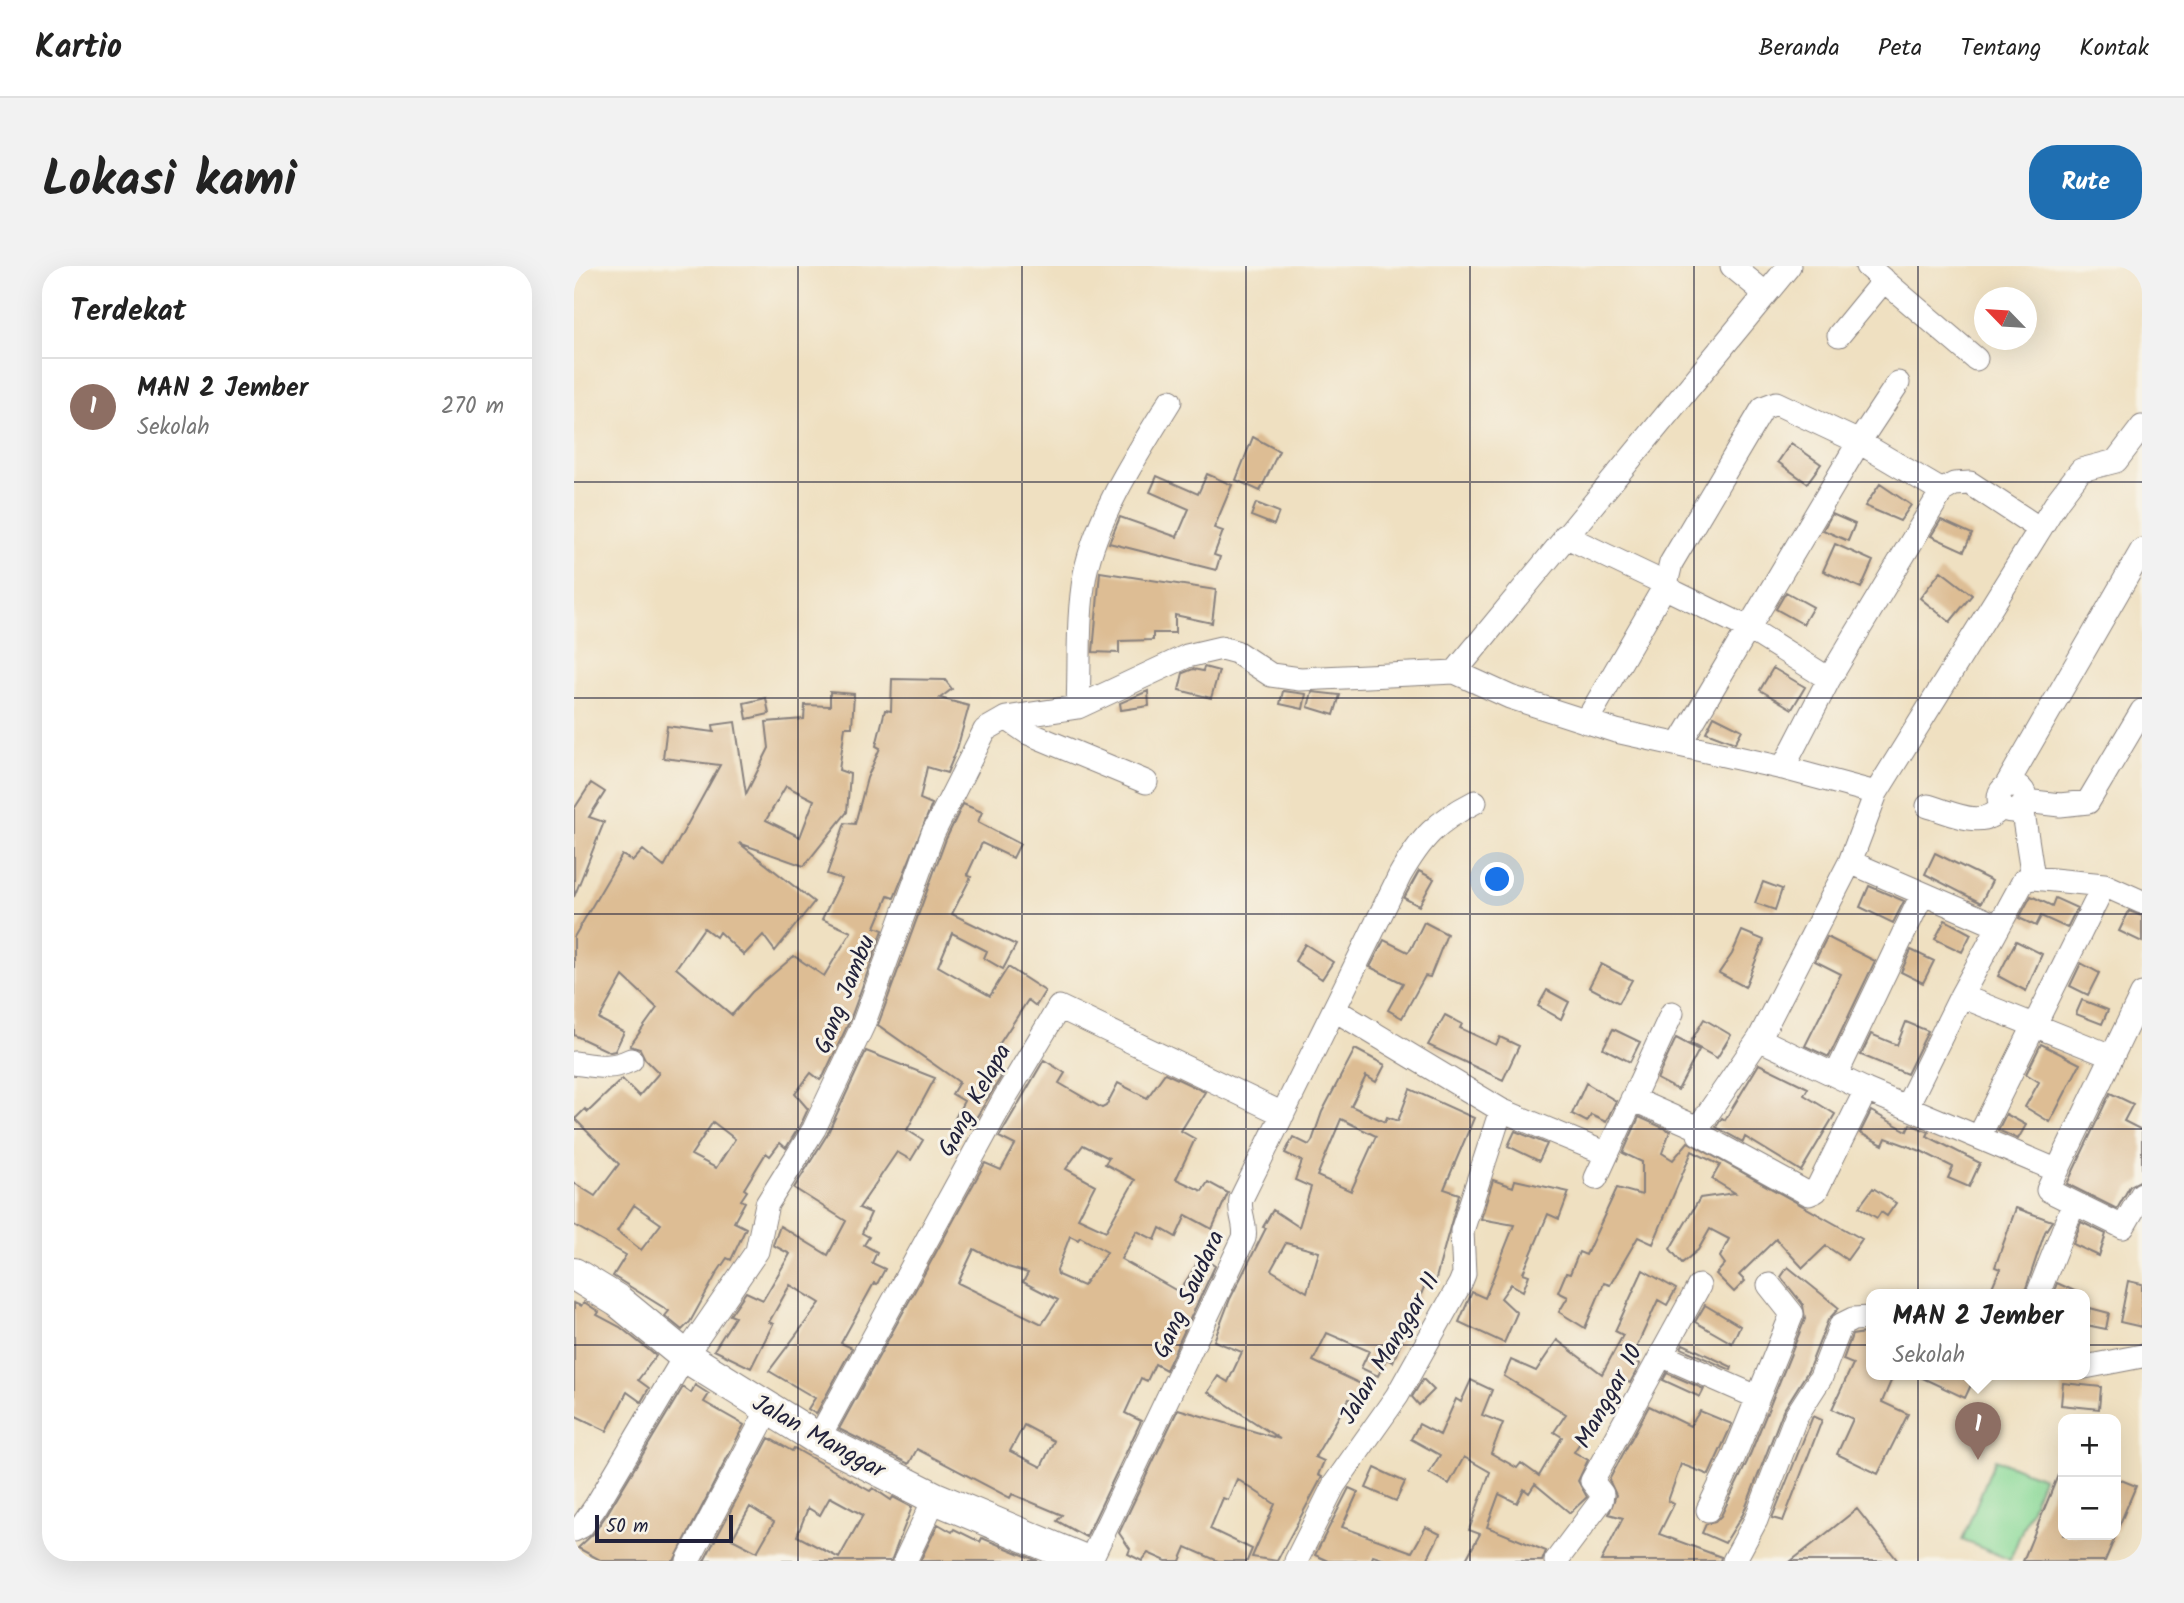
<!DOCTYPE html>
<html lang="id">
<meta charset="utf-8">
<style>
body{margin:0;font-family:Kalam,sans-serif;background:#f2f2f2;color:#222}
.controls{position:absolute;right:21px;bottom:21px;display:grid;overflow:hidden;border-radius:14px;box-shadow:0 7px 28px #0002}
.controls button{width:63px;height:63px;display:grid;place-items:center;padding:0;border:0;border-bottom:2px solid #e0e0e0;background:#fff;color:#222;font:35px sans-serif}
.compass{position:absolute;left:1400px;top:21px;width:63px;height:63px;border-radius:50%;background:#fff;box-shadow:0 7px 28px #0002;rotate:295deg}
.scale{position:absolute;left:21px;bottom:18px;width:138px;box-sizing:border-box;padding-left:7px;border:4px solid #22223b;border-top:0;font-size:19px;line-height:24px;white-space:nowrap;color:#22223b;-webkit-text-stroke:5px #f7f3e8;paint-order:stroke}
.you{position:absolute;left:924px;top:614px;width:24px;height:24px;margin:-18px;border:5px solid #fff;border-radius:50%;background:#1a73e8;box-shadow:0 0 0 10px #1a73e833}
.badge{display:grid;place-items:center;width:46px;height:46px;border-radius:50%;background:#1f6fb2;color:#fff;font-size:23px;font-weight:700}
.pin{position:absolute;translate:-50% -58px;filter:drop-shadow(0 2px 4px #0008)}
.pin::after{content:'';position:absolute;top:37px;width:24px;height:21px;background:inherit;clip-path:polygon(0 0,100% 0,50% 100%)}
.popup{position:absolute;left:1292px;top:1023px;width:224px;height:91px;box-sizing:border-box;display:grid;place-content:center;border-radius:14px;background:#fff;filter:drop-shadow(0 2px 5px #0005);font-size:23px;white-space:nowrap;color:#767676}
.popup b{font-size:26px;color:#222}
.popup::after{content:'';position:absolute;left:50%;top:100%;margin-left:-14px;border:14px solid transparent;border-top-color:#fff}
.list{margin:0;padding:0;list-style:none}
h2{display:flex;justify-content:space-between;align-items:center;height:91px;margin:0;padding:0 28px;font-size:30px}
h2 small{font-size:23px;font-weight:400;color:#767676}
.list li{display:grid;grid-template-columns:46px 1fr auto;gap:21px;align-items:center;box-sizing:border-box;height:98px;padding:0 28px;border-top:2px solid #e0e0e0}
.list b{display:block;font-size:26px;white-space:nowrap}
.list p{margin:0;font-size:23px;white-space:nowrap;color:#767676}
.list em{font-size:23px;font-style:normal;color:#767676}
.map{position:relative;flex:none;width:1568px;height:1295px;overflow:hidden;border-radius:28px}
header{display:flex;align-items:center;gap:42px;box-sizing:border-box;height:98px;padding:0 35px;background:#fff;border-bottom:2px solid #e0e0e0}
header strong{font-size:33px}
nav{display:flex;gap:38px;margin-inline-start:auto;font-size:24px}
.intro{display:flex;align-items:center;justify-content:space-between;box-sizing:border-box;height:168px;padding:0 42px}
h1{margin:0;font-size:49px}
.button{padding:18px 32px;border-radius:28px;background:#1f6fb2;color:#fff;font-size:24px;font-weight:700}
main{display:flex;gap:42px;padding:0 42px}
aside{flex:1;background:#fff;border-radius:28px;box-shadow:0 7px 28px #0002}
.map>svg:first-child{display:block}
</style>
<header>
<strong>Kartio</strong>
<nav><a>Beranda</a><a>Peta</a><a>Tentang</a><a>Kontak</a></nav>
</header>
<div class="intro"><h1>Lokasi kami</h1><a class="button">Rute</a></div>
<main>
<aside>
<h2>Terdekat<small></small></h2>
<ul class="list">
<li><span class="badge" style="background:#8d6e63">1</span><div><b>MAN 2 Jember</b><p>Sekolah</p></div><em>270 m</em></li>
</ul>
</aside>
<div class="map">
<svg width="1568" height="1295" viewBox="0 0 1568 1295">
<rect width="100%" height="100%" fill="#f7f3e8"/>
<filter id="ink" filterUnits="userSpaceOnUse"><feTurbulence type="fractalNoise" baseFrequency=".0143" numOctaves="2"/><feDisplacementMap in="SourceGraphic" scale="14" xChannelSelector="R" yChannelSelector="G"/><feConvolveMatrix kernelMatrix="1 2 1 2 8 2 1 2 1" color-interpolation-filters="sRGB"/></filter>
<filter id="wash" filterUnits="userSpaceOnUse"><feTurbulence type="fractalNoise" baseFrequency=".00686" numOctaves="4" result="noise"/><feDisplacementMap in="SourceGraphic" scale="28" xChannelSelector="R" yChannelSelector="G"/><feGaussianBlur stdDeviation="1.57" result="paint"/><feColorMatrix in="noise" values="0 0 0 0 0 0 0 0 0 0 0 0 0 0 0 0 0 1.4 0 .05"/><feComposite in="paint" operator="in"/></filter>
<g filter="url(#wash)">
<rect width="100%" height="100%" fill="#efe0c1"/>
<!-- green -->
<path fill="#8bda99" stroke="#567e6a" stroke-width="2" d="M1421,1193l48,19 -33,82 -48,-20z"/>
<g id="blocks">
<!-- building -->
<path fill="#ddbd94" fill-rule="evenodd" d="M679,171l26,14 -19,40 -24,-11z
M1217,177l30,21 -14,19 -29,-21z
M633,208l25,11 -18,43 9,3 -9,24 6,2 -4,13 -107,-27 11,-26 57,20 12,-28 -39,-17 7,-16 41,18z
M1306,218l31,21 -11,16 -35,-15z
M682,237l23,9 -5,13 -23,-9z
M1258,248l23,10 -7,17 -25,-11z
M1367,254l31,14 -8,17 -33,-15z
M1261,278l38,17 -12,27 -38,-17z
M1367,305l31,24 -22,27 -30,-24z
M526,306l116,18 -4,33 -37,-8v18h-22v7l-34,1v12l-26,-1z
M1212,326l27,15 -10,17 -27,-15z
M630,401l15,4 -8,27 -32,-8 4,-17 10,-4 10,2z
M1199,402l32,19 -13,22 -32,-19z
M318,413l53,1 7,9 -12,9 29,8 -12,43 -10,24 -20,-6 -7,32 12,5 -38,94 -6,-2 -13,31 8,3 -33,90 -26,55 -4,5 -9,-7 -16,21 13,15 -6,13 -16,26 -6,-5 -10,13 -4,-3 -22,36 3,2 -6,9 4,2 -11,20 12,6 -15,32 -4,-2 -10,15 -27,49 -8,8 -17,-14 4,-5 -56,-35 13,-21 -52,-30v-42l21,13 24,-32 -44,-45 10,-10 3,3 34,-33 17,17 20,-23 -14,-14 -5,-10 -10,-3 27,-38 -34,-32 -24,43 25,13 -9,19 -5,1 -36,-17v-98l48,-82 11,6 10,-11 21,17 56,-102 -57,-7 4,-32 47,6 -1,-7 22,-3 11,72 23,-46 -3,-26 38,-3 1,-14 25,1v-14l24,2 -2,33h-7l-6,43 11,4 -3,38 -43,54 -65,-23 75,59 -39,49 -12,-16 -19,20 -25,-23 -3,5 -12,-9 -28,40 56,47 20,-23 42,-36 30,20 27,-44 -29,-13 20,-40 -15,-5 18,-51 10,1 12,-46 13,-30 -4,-2 9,-36 6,1zM212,520l28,14 -14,37 -34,-17zM139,856l22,17 -19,29 -25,-13zM60,939l27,19 -20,26 -24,-19z
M574,425l1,15 -28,4 -1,-7z
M709,425l23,3 -3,15 -23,-5z
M738,426l28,3 -6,20 -26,-8z
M192,432l3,16 -22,5 -3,-16z
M1140,450l28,14 -7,13 -29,-11z
M17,517l14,9 -16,25 15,5 -30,75v-88z
M389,538l19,8 -4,10 42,22 -7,14 -31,-15 -15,32 4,2 -19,37 64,31 -13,24 -19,-11 3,-7 -35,-18 -14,33 52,30 18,-29 37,24 -9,15 -8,-6 -32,49 -9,19 14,9 -31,51 -16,-8 10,-19 -12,-7 7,-12 -81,-57 68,-186z
M1361,587l57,28 -11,22 -56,-29z
M845,605l15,8 -15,27 -15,-8z
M1189,616l19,7 -7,21 -20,-7z
M1295,620l35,15 -11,22 -33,-16z
M1457,630l21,10 3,-8 22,10 -10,20 -26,-12 -5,10 -17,-8z
M1555,645l13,5v26l-23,-11z
M1371,654l26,14 -9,18 -27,-13z
M850,656l23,12 -17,43 -5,-1 -23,42 -14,-8 15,-27 -33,-16 14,-27 24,12 3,-3z
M1168,665l22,9 -19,47 -26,-14 13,-19z
M1253,671l48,24 -46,96 -24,-11 36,-72 -26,-13z
M1442,675l26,13 -16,37 -28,-15z
M731,678l28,18 -11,17 -27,-18z
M1337,684l23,11 -11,22 -22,-11z
M1507,697l18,10 -11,22 -18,-9z
M1027,698l31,16 -13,23 -30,-16z
M973,724l22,12 -8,17 -23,-13z
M1508,734l26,10 -6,14 -26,-10z
M871,749l17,9 -2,4 36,17 4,-8 19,9 -16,34 -75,-35z
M1130,753l27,16 -14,23 -27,-15z
M1332,756l22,9 -21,43 -46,-19 10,-21 26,11z
M1039,763l27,13 -10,20 -27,-14z
M1102,772l23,12 -21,40 -21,-11z
M1467,778l39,20 -30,58 -25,-15 14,-25 -13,-8z
M781,783l30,16 -9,17 -10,-6 -15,30 34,16 2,-5 11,4 12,-32 64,29 -30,71 15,5 -24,88 -8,-2 -34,82 -7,-3 -8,17 -17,-8 8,-17 -42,-18 -14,28 54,26 -8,16 -10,-4 -34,58 9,4 -6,14 4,2 -45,84 -25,-4 23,-53 -38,-25 -9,21 -5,-2 -13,31 42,20 -5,12h-29l-32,-14 -6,14h-14l-18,-8 -6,8 -14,-7 2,-5 -11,-16 59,-124 102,30 -72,-47 10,-16 10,6 14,-30 -28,-11 16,-42 36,-71 -3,-1 10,-17 26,17 12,-40 -16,-7 7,-19 -17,-8 8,-16 16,8 3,-4 10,-29zM767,853l35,17 -25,55 -34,-15zM712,977l33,9 -12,40 -36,-22z
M292,785l69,27 -28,52 16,10 -12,20 -14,-8 -38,56 12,5 -9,20 7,4 -5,8 13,7 -5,11 13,6 -8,15 -3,-1 -33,60 11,5 -36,66 -8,-5 7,-11 -46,-27 51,-68 -30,-18 -21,37 4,2 -22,44 -37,-18 21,-33 -5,-2 16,-23 17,8 27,-46 -17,-9 7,-19 48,29 18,-34 -52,-33 33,-53z
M470,794l21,13 -6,10 43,25 4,-2 12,-23 29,15 18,-25 40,19 -24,39 14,8 -19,40 26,12 6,-9 20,11 -16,36 -26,-14 -10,22 -16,-9 -5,12 -18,-9 -16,28 58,33 22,-35 14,9 -49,104 -11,-6 -8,17 -6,-3 -16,35 16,8 -55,116 -29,-16 5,-6 -50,-21 -2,4 -93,-49 -8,15 -70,-35 146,-266 16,7 14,-25 -16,-8zM509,879l26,13 -4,6 30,16 -29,51 -28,-13 17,-33 -29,-16zM496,970l8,4 2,-3 27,15 -24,34 -25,-11 -1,-5zM400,983l34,18 20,6 -5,9 35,18 -16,24 -84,-41zM450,1159l30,16 -13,26 -31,-16z
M1185,798l49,24 -4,7 31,19 -34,57 -56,-34 -2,5 -27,-15 6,-9 3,2z
M1012,817l30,18 -10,21 -15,-7 -4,7 -15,-8z
M1536,827l23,11 -9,17 18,9v50l-12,6 -13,23 -50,-25z
M1297,845l36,20 3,-7 19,8 -2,4 53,27 -11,24 -21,-9 5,-11 -32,-16 -35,-13 -3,7 -23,-12z
M1432,848l20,11 -8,14 -20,-9z
M1065,851l31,14 -8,22 11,7 15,-18 174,97 -15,21 -21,-14 -23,22 -27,-29 -37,36 6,6 -11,11 -18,-18 9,-10 -5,-7 9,-18 -19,-10 -12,21 -16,13 -12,-14 30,-51 35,-5 -23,-14 8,-14 -28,-14 -39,93 -15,-7 -28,48 -6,-2 -19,45 -26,-16 9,-15 -10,-5 8,-19 4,1 9,-22 7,3 31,-67 25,7v-33l-19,-9z
M941,865l32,13 -8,17 -31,-15z
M919,914l20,7 2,-7 54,12 -10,27 -11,-5 -25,59 6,2 -6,16 -12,-7 -10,14 16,15 -13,30 -45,-21 13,-30 13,6 29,-73 -33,-6z
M1299,922l23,15 -9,13 -6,-4 -4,6 -18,-11z
M1442,942l36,13 -7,11 -21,62h-35l11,-25 -5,-2z
M1507,956l25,12 -7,22 -26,-12z
M1214,1001l51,41 -11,12 -20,51 -25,40 -40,103 -18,29 -23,-10 4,-9 9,-2 6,-6 26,-54 58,-143 -2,-14 -22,-28z
M1069,1004l33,19 -9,16 -9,-5 -27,59 9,5 -10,19 -9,-4 -47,73 14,8 -10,21 9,16 -17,16 -35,-29 -6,9 -5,-4 -7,14 -18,-9 -12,33 59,24 -4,10h-77l15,-27 -11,-4 21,-58 -26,-15 -15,27 -20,-11 11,-18 -29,-16 8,-15 21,11 16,-36 5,3 10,-22 21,10 -10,25 21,8 -12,30 26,15 4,-5 18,13 23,-39 -8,-5 12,-18 -62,-38 7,-16 25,11 21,-31 45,34 21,-39 -8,-4z
M1554,1015l14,3v43l-22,-5z
M1483,1017l24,11h-28z
M10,1036l15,10 -2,3 23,12 36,29 -18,24 11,8 -8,14 -14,-10 -20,39 -33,-16v-112l7,3z
M1131,1039l35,21 -8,17 -37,-21z
M1516,1042l19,5 -3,16 -20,-4z
M1297,1066v42h23l-12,28 26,12 -30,60 -41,-20 16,-35 -21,-10 21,-45 -10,-4 9,-25z
M1109,1078l49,23 -1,3 -50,-22z
M1093,1107l37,16 -4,8 -37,-17z
M1340,1108h62l-11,24z
M849,1113l11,11 -15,15 -7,-8z
M1489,1117l38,4 -2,22 -38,-4z
M121,1119l14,9 -5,8 40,23 -70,136h-72l-24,-13 15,-14 14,-20 76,-127 8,6z
M1075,1140l41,20 10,-15 32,13 -23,51 -28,-11 -13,37 6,3 -15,30 62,23 -1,4h-119l22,-43 -14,-4 7,-19 -7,-15z
M1239,1150l9,4 -39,101 -11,-3z
M195,1172l23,13 2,-3 76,43 3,-3 18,12 2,-3 19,10 -21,54h-187zM256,1231l33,18 -24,43 -42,-22 11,-28 12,7zM176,1241l24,15 -17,30 -25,-13z
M1489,1197v72h53l-11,26h-82z
M801,1202l30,14 -9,19 -30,-13z
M1542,1212l20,8 -20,47z
M775,1222l9,4 -16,35 70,25 14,-25 14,7 -12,24 3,3h-43l-15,-5 -2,5h-43l-13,-6z
M1283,1243l41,52h-107l22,-17z
M364,1258l14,8 2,-3 26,13 2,-4 56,23h-118z"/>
</g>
</g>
<g filter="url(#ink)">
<use href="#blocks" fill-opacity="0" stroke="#88817e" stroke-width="2"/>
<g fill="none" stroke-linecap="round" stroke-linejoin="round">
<defs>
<path id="minor" d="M1158,0l34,28
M1293,0l109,93
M1265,69l45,-55
M991,270l101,48 -80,138
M881,406l334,-406
M1255,413l-81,-51 -74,-36 -8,-8 5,-21 92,-155 13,-5 83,39 83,49
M504,441l109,-51 34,-8 15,4 35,23 29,4 155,-7 55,25 106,34 167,37 93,25
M432,452l22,15 118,49
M1105,479l180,-303 39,-59
M1209,502l46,-89 113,-188 12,-7 16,-1 70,46
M1425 532a13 13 0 1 1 26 0a13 13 0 1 1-26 0Z
M1432,520l136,-236
M1451,535l35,4 28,-3 54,-91
M1354,540c24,7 57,25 74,0
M1448,540l11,72
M1276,596l148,64
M1568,728l-94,196 75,37 19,-33
M1387,730l150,60
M761,744l166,100 106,44
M1185,773l107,51 190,80
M0,797c22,3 36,7 57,-3
M1262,809l86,-180
M1058,833l66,29 1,6 110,60 7,-3 50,-101
M1333,840l54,-110 63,-116 9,-2 71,7 38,17
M1124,862l61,-89 91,-177 26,-69 182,-293 23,-30 35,-9 26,-34
M1405,871l125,-252
M1022,912l76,-165
M1464,1028l35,-89
M1087,1089l96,42
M1511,1101l57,-11
M244,1173l186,-340 55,-92 224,107
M1134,1244l26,-54 58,-142 -23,-29
M0,1264l8,-4 14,-20 89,-150 72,-105 10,-47 47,-75 49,-104 70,-192 52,-103 21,-12 72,-11c2,-44 -1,-90 7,-133 12,-59 54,-123 85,-173
M114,1295l80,-151
M331,1295l30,-63
M516,1295l154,-323c3,-14 -6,-26 -3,-39l159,-324c22,-38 36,-53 75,-73
M722,1295l38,-76 63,-89 63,-112 4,-10 -2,-43 39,-121
M982,1295l45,-60 1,-7 -10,-13 107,-195
M1160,1295l22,-41 40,-104 25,-39 20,-52 12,-6 18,-1"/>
<path id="secondary" d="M0,1008l44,27 67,55 133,83 117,59 150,63"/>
</defs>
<!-- minor casing -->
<use href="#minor" stroke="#88817e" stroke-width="25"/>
<!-- secondary casing -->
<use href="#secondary" stroke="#88817e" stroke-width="34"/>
<!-- minor -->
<use href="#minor" stroke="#fff" stroke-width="23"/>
<!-- secondary -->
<use href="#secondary" stroke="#fff" stroke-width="32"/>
</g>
</g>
<!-- grid -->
<path fill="none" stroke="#22223b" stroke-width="2" stroke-opacity="0.55" d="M224,0v1295M448,0v1295M672,0v1295M896,0v1295M1120,0v1295M1344,0v1295M0,216h1568M0,432h1568M0,648h1568M0,863h1568M0,1079h1568"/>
<g text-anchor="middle" stroke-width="6" stroke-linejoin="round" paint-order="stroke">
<!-- street labels -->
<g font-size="24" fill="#22223b" stroke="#f7f3e8">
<text transform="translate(270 728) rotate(-68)" y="8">Gang Jambu</text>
<text transform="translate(400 834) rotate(-61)" y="8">Gang Kelapa</text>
<text transform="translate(614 1028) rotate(-65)" y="8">Gang Saudara</text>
<text transform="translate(815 1082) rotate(-59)" y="8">Jalan Manggar 11</text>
<text transform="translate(1034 1130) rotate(-61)" y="8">Manggar 10</text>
<text transform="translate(245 1170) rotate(29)" y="8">Jalan Manggar</text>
</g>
</g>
</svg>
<div class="controls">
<button>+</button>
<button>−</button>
</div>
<svg class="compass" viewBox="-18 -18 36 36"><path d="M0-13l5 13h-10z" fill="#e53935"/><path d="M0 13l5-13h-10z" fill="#767676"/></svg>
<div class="scale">50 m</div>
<div class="you"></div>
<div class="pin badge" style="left:1404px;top:1194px;background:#8d6e63">1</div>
<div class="popup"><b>MAN 2 Jember</b>Sekolah</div>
</div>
</main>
